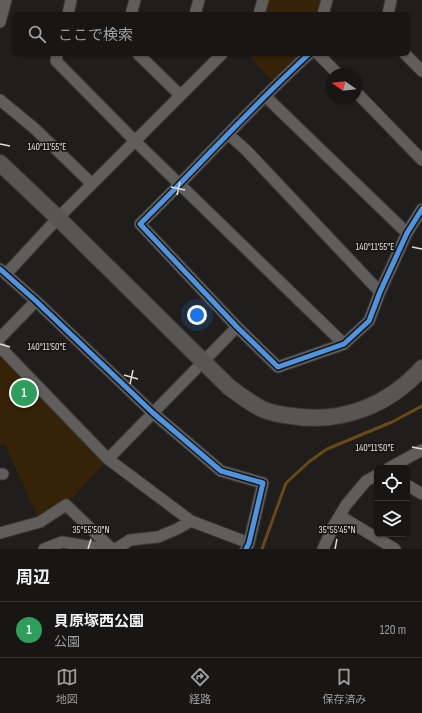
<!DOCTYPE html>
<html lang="ja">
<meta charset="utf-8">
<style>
body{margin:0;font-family:"Sofia Sans Condensed","Noto Sans JP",sans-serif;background:#252322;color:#f1f3f6}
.controls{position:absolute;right:12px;bottom:12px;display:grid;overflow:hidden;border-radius:6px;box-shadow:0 1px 3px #0004}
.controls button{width:36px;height:36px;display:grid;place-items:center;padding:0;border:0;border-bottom:1px solid #363534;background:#181615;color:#f1f3f6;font:20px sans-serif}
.compass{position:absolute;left:326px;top:68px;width:36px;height:36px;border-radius:50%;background:#181615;box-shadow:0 1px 3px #0004;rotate:284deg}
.you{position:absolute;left:197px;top:315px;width:14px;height:14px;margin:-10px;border:3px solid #fff;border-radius:50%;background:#1a73e8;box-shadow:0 0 0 6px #1a73e833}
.badge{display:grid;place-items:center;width:26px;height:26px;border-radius:50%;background:#9d9b99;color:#fff;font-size:13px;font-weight:700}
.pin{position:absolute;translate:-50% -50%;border:2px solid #fff;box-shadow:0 1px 4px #0006}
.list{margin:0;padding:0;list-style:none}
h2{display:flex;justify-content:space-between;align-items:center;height:52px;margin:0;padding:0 16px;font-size:17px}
h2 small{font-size:13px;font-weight:400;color:#9f9fa0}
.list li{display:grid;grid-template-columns:26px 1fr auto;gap:12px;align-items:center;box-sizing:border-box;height:56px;padding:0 16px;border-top:1px solid #363534}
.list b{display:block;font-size:15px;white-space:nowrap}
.list p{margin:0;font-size:13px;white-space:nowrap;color:#9f9fa0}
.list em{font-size:13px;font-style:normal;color:#9f9fa0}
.icon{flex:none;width:22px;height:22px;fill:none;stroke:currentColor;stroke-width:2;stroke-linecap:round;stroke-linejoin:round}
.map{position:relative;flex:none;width:422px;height:549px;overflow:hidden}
.search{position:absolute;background:#181615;box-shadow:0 1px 3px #0004;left:12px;right:12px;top:12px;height:44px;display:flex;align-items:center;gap:10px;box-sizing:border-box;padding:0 14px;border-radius:6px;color:#9f9fa0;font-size:15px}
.sheet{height:108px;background:#181615}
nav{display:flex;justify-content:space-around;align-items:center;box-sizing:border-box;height:56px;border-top:1px solid #363534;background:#181615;font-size:11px;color:#9f9fa0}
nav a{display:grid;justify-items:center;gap:2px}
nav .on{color:#9d9b99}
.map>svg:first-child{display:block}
</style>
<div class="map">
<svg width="422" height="549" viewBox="0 0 422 549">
<rect width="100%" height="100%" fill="#201e1c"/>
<!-- green -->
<path fill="#362307" d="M269,0h54l-4,14h-55z
M248,54h54l-30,27z
M0,341l108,118 -42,46 -26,17 -35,-77 -5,1z"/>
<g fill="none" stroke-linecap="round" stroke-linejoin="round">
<!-- stream -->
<path stroke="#6b4916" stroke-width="3" d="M262,549l24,-66 24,-22 17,-12 65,-27 30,-16"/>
<defs>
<path id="street" d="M68,14l3,-14
M131,14l4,-14
M195,14l4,-14
M259,14l4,-14
M323,14l4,-14
M388,14l3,-14
M0,22l6,-22
M57,54l-1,7 79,80 209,203
M138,54l42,41
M309,54c-59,54 -112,114 -169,170l97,103 41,40 66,-23 25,-23 11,-29 27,-59 15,-24
M318,54l20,20
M405,54l17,17
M356,92l66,68
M265,96l142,137
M0,100l34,28 58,56
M228,134l18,16 134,142
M0,269l36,32 117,112 68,58 42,12 -14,60 -3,6
M6,274l52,-56 164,-164
M0,338l36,-37
M0,347l108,112 83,62 58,22
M108,459l129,-132
M389,468l33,-18
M0,474h3
M407,485l15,9
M340,516l55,33
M0,533l40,-11 26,-17 46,44
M44,549l18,-7 43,7
M116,549l14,-9 28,-3 19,-8 14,-8
M323,549l11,-24 12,-20 20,-24 11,-6"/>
<path id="secondary" d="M0,163l58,55 171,169c11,8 21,16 33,22 9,4 21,6 30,7 50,8 97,-11 130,-48"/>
</defs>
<!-- street casing -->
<use href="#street" stroke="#3a3938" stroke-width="13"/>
<!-- secondary casing -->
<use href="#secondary" stroke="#3a3938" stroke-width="18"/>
<!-- street -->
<use href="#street" stroke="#5f5e5d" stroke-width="11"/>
<!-- secondary -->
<use href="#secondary" stroke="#575655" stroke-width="16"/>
<defs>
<path id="cycleway" d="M309,54c-59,54 -112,114 -169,170l97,103 41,40 66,-23 25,-23 11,-29 27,-59 15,-24
M0,269l36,32 117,112 68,58 42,12 -14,60 -3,6"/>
</defs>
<!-- cycleway casing -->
<use href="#cycleway" stroke="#191511" stroke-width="8"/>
<!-- cycleway -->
<use href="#cycleway" stroke="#4d94e3" stroke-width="5"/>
</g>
<!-- ticks -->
<path fill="none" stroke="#e1dfdc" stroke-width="1.5" d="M0,144l10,2M171,187l14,3M177,195l3,-13M412,247l10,2M0,344l10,3M124,375l14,4M130,384l3,-14M412,447l10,2M88,549l3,-10M335,549l2,-10"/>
<g font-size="10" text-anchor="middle" fill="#e1dfdc" stroke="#191511" stroke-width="3.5" stroke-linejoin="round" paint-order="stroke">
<text x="47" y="150">140°11'55"E</text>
<text x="375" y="250">140°11'55"E</text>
<text x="47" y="350">140°11'50"E</text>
<text x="375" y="451">140°11'50"E</text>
<text x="91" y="533">35°55'50"N</text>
<text x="337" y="533">35°55'45"N</text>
</g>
</svg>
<div class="controls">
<button><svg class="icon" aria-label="locate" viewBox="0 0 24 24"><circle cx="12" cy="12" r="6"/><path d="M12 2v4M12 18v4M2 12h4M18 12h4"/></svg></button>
<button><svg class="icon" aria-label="layers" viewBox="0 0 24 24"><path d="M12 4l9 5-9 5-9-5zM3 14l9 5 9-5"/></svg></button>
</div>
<svg class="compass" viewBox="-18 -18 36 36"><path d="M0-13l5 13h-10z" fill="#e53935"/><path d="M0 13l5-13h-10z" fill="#9f9fa0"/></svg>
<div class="you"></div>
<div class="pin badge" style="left:24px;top:393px;background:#2e9e5b">1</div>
<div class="search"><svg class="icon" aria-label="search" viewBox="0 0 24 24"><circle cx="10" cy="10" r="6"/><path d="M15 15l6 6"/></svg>ここで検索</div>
</div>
<section class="sheet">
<h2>周辺<small></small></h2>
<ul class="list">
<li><span class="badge" style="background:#2e9e5b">1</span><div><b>貝原塚西公園</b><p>公園</p></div><em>120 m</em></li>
</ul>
</section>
<nav>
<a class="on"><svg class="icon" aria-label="map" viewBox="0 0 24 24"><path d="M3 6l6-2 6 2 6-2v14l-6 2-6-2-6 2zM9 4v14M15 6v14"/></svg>地図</a>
<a><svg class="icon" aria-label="directions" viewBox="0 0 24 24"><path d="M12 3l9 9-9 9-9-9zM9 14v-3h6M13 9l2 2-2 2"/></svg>経路</a>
<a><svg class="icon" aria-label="saved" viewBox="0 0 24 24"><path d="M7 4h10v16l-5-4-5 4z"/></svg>保存済み</a>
</nav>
